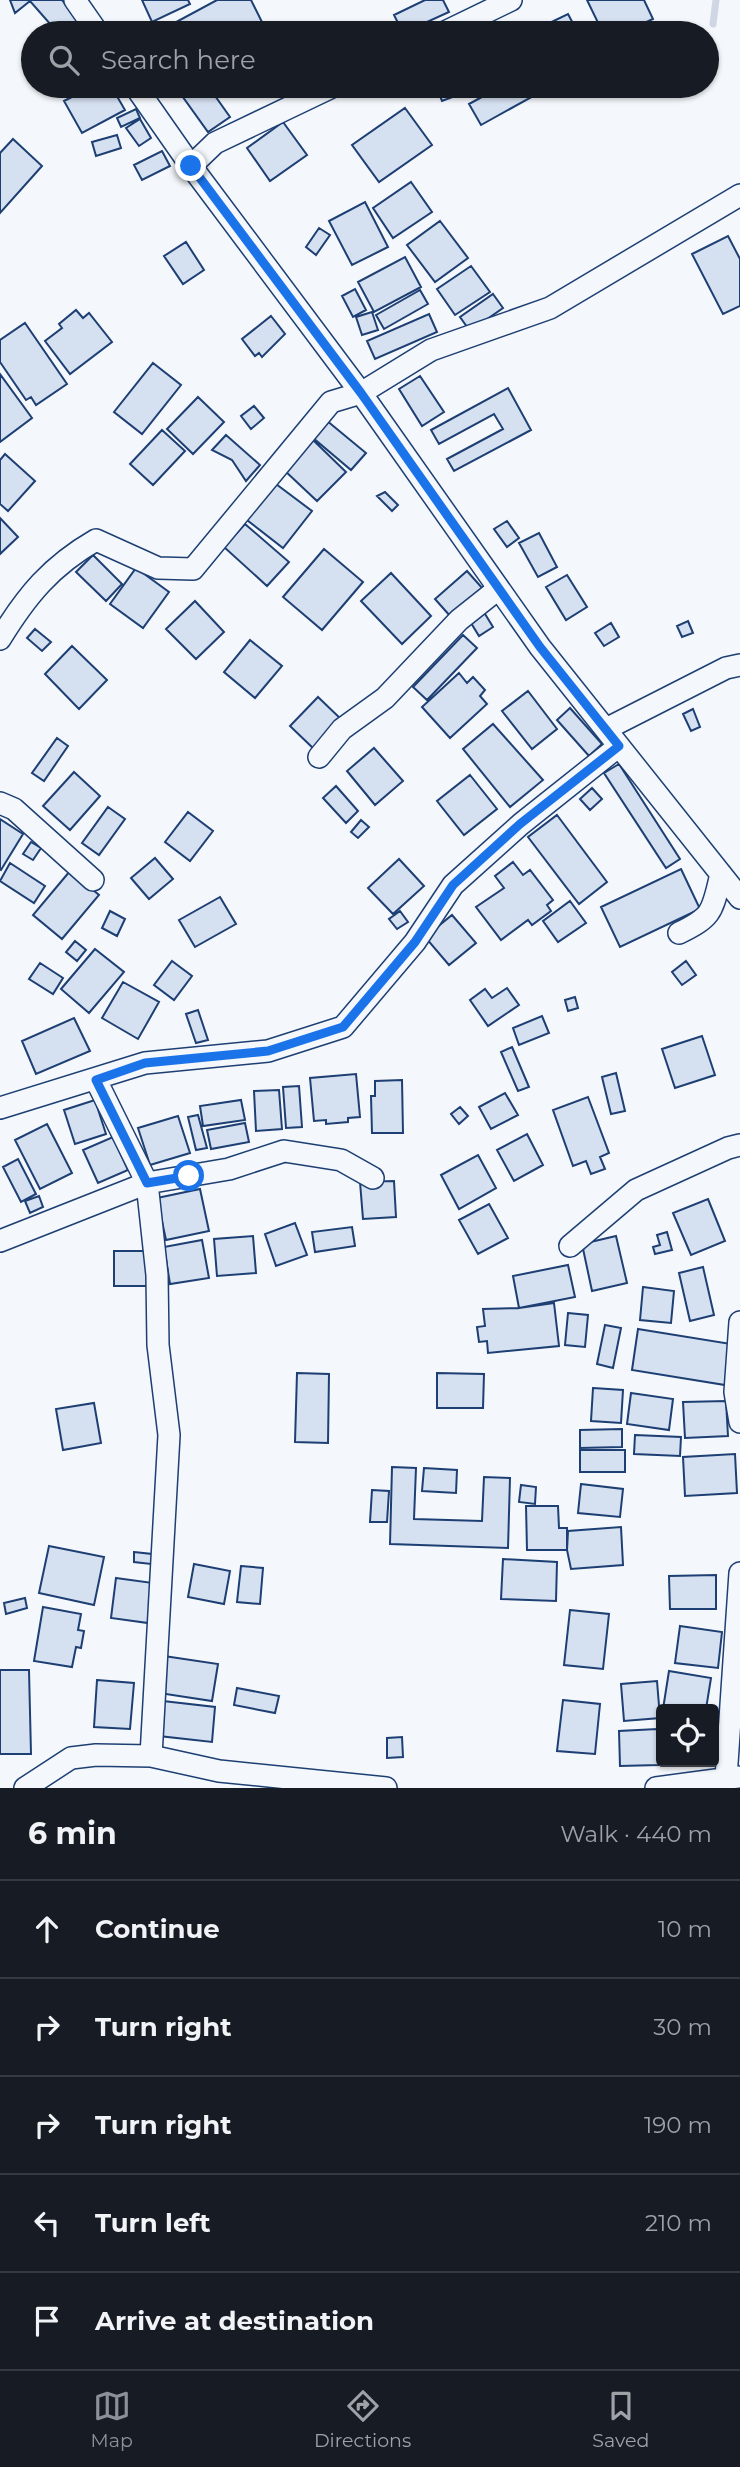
<!DOCTYPE html>
<meta charset="utf-8">
<style>
body{margin:0;font-family:Montserrat,sans-serif;background:#20242c;color:#f1f3f6}
.controls{position:absolute;right:21px;bottom:21px;display:grid;overflow:hidden;border-radius:7px;box-shadow:0 2px 5px #0004}
.controls button{width:63px;height:63px;display:grid;place-items:center;padding:0;border:0;border-bottom:2px solid #363941;background:#171b24;color:#f1f3f6;font:35px sans-serif}
.stop{position:absolute;width:21px;height:21px;margin:-16px;border:5px solid #1a73e8;border-radius:50%;background:#fff}
.stop.end{background:#1a73e8;border-color:#fff;box-shadow:0 2px 7px #0008}
.list{margin:0;padding:0;list-style:none}
h2{display:flex;justify-content:space-between;align-items:center;height:91px;margin:0;padding:0 28px;font-size:30px}
h2 small{font-size:23px;font-weight:400;color:#9ea1a6}
.list li{display:grid;grid-template-columns:46px 1fr auto;gap:21px;align-items:center;box-sizing:border-box;height:98px;padding:0 28px;border-top:2px solid #363941}
.list b{display:block;font-size:26px;white-space:nowrap}
.list em{font-size:23px;font-style:normal;color:#9ea1a6}
.icon{flex:none;width:38px;height:38px;fill:none;stroke:currentColor;stroke-width:2;stroke-linecap:round;stroke-linejoin:round}
.map{position:relative;flex:none;width:740px;height:1788px;overflow:hidden}
.search{position:absolute;background:#171b24;box-shadow:0 2px 5px #0004;left:21px;right:21px;top:21px;height:77px;display:flex;align-items:center;gap:18px;box-sizing:border-box;padding:0 24px;border-radius:38px;color:#9ea1a6;font-size:26px}
.sheet{height:581px;background:#171b24}
nav{display:flex;justify-content:space-around;align-items:center;box-sizing:border-box;height:98px;border-top:2px solid #363941;background:#171b24;font-size:19px;color:#9ea1a6}
nav a{display:grid;justify-items:center;gap:4px}
nav .on{color:#8c9099}
.map>svg:first-child{display:block}
</style>
<div class="map">
<svg width="740" height="1788" viewBox="0 0 740 1788">
<rect width="100%" height="100%" fill="#f4f7fb"/>
<g fill="none" stroke-linecap="round" stroke-linejoin="round">
<!-- stream -->
<path stroke="#cfd7e4" stroke-width="7" d="M713,24l3,-24"/>
</g>
<!-- building -->
<path fill="#d5e0f0" stroke="#1d3f73" stroke-width="2" d="M10,0h52l17,20 -17,13h-4l-28,-32 -15,12z
M142,0h46l2,4 -38,18z
M217,0h34l11,22 -21,11h-74l-2,-5z
M425,0h18l6,12 -46,21 -9,-18z
M587,0h57l9,19 -31,14h-19z
M568,14l10,19h-36l-3,-5z
M93,86h18l14,24 -43,23 -18,-32z
M175,86h33l22,31 -22,15z
M436,86h42l1,1 -37,14z
M502,86h28l5,9 -54,30 -12,-21z
M405,108l27,37 -53,37 -27,-37z
M136,109l4,9 -19,9 -4,-9z
M140,119l11,19 -12,8 -13,-18z
M283,122l24,33 -37,26 -23,-33z
M117,135l4,13 -25,8 -4,-14z
M13,139l29,27 -42,47v-60z
M162,151l8,15 -28,14 -8,-15z
M411,182l21,30 -39,26 -20,-30z
M365,202l23,45 -36,18 -23,-44z
M440,221l28,37 -33,24 -28,-37z
M319,228l11,7 -14,20 -10,-8z
M728,236l12,23v47l-17,8 -31,-60z
M186,242l18,28 -21,14 -19,-28z
M405,257l16,30 -47,25 -16,-30z
M471,266l19,26 -35,23 -18,-26z
M355,289l11,21 -13,7 -11,-21z
M420,290l8,14 -44,25 -8,-14z
M493,294l10,14 -33,23 -10,-14z
M76,310l7,8 6,-5 23,29 -42,32 -25,-33 17,-13 -3,-4z
M372,312l6,18 -16,5 -6,-18z
M429,314l8,18 -62,27 -8,-18z
M271,316l14,18 -23,23 -3,-4 -4,3 -13,-17z
M25,323l42,61 -31,21 -5,-8 -5,3 -26,-38v-22z
M153,363l28,22 -39,49 -28,-22z
M0,374l32,44 -32,24z
M420,376l24,36 -22,14 -23,-37z
M508,388l23,42 -77,41 -7,-12 56,-30 -9,-15 -55,30 -8,-14z
M198,397l26,25 -31,32 -26,-25z
M254,406l10,12 -13,11 -10,-13z
M326,420l40,33 -15,17 -39,-33z
M162,430l23,21 -32,34 -23,-21z
M226,435l34,30 -14,16 -14,-21 -20,-10z
M313,440l33,32 -29,29 -33,-31z
M5,454l30,27 -27,30 -8,-7v-44z
M276,484l36,27 -29,37 -36,-28z
M385,492l13,13 -6,6 -15,-15z
M0,518l18,19 -18,17z
M507,521l12,17 -12,9 -13,-18z
M245,524l44,38 -22,24 -43,-39z
M539,533l18,34 -19,10 -19,-34z
M324,549l39,33 -41,48 -39,-33z
M93,555l29,29 -16,17 -30,-29z
M136,568l33,24 -26,36 -33,-24z
M467,571l16,18 -32,28 -16,-18z
M391,573l40,43 -29,28 -41,-43z
M567,575l20,32 -21,13 -20,-33z
M195,601l29,31 -28,27 -30,-30z
M482,609l11,18 -14,9 -11,-18z
M688,621l5,12 -11,4 -5,-11z
M611,623l8,14 -15,9 -9,-13z
M35,629l16,13 -9,9 -15,-13z
M463,635l14,13 -50,52 -14,-13z
M250,640l32,26 -27,32 -31,-26z
M72,646l35,34 -28,29 -34,-35z
M459,673l8,10 6,-6 12,13 -5,6 7,8 -37,34 -28,-31z
M528,691l29,38 -25,20 -30,-38z
M318,697l25,24 -28,29 -25,-24z
M570,708l32,36 -13,12 -32,-36z
M693,709l7,18 -9,4 -8,-17z
M493,724l50,56 -33,27 -47,-58z
M57,738l11,8 -24,35 -12,-8z
M374,748l29,33 -28,24 -28,-34z
M619,764l61,95 -14,9 -62,-95z
M74,772l26,24 -30,34 -27,-24z
M470,775l27,34 -33,26 -27,-34z
M336,786l22,25 -12,12 -23,-25z
M592,788l10,11 -12,11 -10,-11z
M108,807l17,12 -26,36 -17,-12z
M188,812l25,19 -23,30 -25,-19z
M557,815l50,67 -28,22 -51,-67z
M0,819l23,15 -22,36 -1,-1z
M361,820l8,7 -11,11 -7,-6z
M31,842l10,6 -8,12 -10,-6z
M155,858l18,21 -24,20 -18,-21z
M399,859l25,27 -31,28 -25,-26z
M513,862l10,13 7,-5 23,30 -6,5 4,6 -19,14 -4,-5 -27,20 -25,-33 28,-19 -9,-12z
M10,863l35,23 -11,17 -34,-22z
M681,869l19,40 -80,38 -19,-40z
M70,871l29,24 -37,44 -29,-24z
M220,897l16,27 -41,23 -16,-27z
M570,901l16,22 -28,19 -15,-21z
M110,911l15,8 -8,17 -15,-8z
M400,911l8,11 -11,7 -8,-10z
M452,915l24,28 -27,22 -24,-28z
M75,941l11,9 -9,11 -11,-9z
M95,949l29,23 -35,41 -28,-24z
M172,961l20,15 -18,24 -20,-15z
M686,961l10,14 -14,10 -10,-13z
M40,963l23,15 -10,16 -24,-15z
M123,982l36,20 -21,37 -36,-21z
M507,988l12,17 -31,21 -18,-26 15,-11 7,9z
M575,997l3,11 -10,3 -3,-11z
M198,1010l10,30 -12,3 -10,-29z
M542,1016l7,17 -30,12 -6,-17z
M74,1018l16,33 -54,23 -14,-33z
M702,1036l13,39 -40,13 -13,-39z
M512,1047l17,40 -11,4 -17,-39z
M616,1073l9,38 -14,3 -9,-37z
M356,1074l4,43 -12,1v4l-22,2v-4l-12,1 -4,-43z
M402,1080l1,53h-31l-1,-37h4v-15z
M299,1086l3,41 -16,1 -3,-41z
M279,1090l3,39 -26,2 -2,-40z
M505,1093l13,22 -27,14 -12,-22z
M588,1097l21,56 -9,4 5,12 -14,5 -5,-13 -13,5 -20,-56z
M95,1100l11,34 -31,10 -11,-34z
M241,1100l4,20 -42,6 -3,-20z
M460,1107l8,9 -9,8 -8,-10z
M198,1115l9,33 -11,2 -8,-33z
M178,1116l12,37 -40,12 -12,-37z
M245,1123l4,19 -38,7 -4,-19z
M47,1124l25,49 -32,16 -25,-49z
M527,1134l16,31 -29,16 -17,-31z
M113,1137l15,33 -30,13 -15,-33z
M478,1155l18,33 -37,21 -18,-34z
M18,1159l18,35 -15,8 -18,-35z
M394,1181l2,36 -33,2 -3,-37z
M200,1189l9,42 -43,9 -9,-42z
M39,1196l4,11 -13,6 -5,-12z
M708,1199l17,42 -34,14 -18,-42z
M489,1204l19,34 -30,16 -19,-34z
M295,1223l12,32 -31,11 -11,-32z
M352,1227l3,19 -40,6 -3,-20z
M667,1232l5,18 -17,4 -2,-7 7,-2 -3,-10z
M253,1236l3,37 -39,3 -3,-37z
M616,1236l11,47 -35,8 -10,-47z
M202,1240l7,38 -39,6 -6,-37z
M114,1251h37v35h-37z
M568,1265l7,32 -56,11 -6,-32z
M703,1267l11,48 -24,6 -11,-48z
M643,1287l31,4 -3,32 -31,-3z
M554,1303l5,43 -71,7 -1,-12 -8,1 -2,-15 8,-1 -2,-17 36,-1z
M568,1313l20,2 -3,32 -20,-2z
M605,1325l16,3 -8,40 -16,-4z
M638,1329l93,15 -6,41 -93,-15z
M297,1373l32,1 -1,69 -33,-1z
M437,1373l47,1 -1,34h-46z
M593,1388l30,2 -2,33 -30,-2z
M631,1393l42,6 -4,31 -42,-6z
M726,1401l2,35 -43,2 -2,-36z
M94,1403l7,40 -38,7 -7,-41z
M622,1429v18l-42,1v-18z
M635,1435l46,2 -1,19 -46,-2z
M580,1450h45v22h-45z
M735,1454l2,39 -52,3 -2,-39z
M392,1467l24,1 -2,51 68,2 2,-44 26,1 -2,70 -118,-4z
M424,1468l33,2 -1,23 -34,-2z
M581,1484l42,5 -3,28 -42,-4z
M521,1485l15,2 -1,17 -16,-2z
M372,1490l17,1 -2,31h-17z
M526,1506h32l1,22h8v22h-40z
M621,1527l2,38 -52,4 -4,-19 1,-19z
M49,1546l55,11 -10,48 -55,-12z
M134,1552l18,2 -1,10 -17,-2z
M503,1559l54,3 -1,39 -55,-2z
M194,1564l36,7 -6,33 -36,-7z
M241,1566l22,2 -3,36 -23,-2z
M716,1575v34h-46l-1,-33z
M116,1578l37,5 -5,40 -37,-5z
M25,1598l2,10 -21,6 -2,-11z
M43,1607l38,7 -3,16 6,1 -3,17 -5,-1 -4,20 -38,-6z
M570,1610l39,4 -6,55 -39,-4z
M680,1626l42,6 -4,36 -43,-5z
M164,1656l54,8 -6,37 -53,-8z
M0,1670h29l2,84h-31z
M669,1671l42,7 -5,31h-43z
M97,1680l37,3 -4,46 -36,-2z
M657,1681l3,37 -36,3 -3,-37z
M237,1688l42,8 -4,17 -41,-8z
M563,1700l37,4 -5,50 -38,-3z
M163,1701l52,6 -3,35 -53,-6z
M657,1729l2,36 -39,1 -1,-35z
M402,1737l1,20 -16,1v-20z"/>
<g fill="none" stroke-linecap="round" stroke-linejoin="round">
<defs>
<path id="minor" d="M75,0l23,33
M443,33l68,-33
M135,86l56,80 170,227 179,254 200,251
M191,166l24,-23 119,-57
M0,639c27,-44 51,-73 96,-99l62,28 35,1 138,-167 30,-9 70,-43 119,-42 190,-113
M606,729l120,-61 14,-3
M319,757l23,-28 43,-31 74,-78 39,-31
M0,803l14,6 79,71
M679,933c35,-17 33,-22 42,-59
M96,1080l51,103 10,92 1,70 11,90 -18,321
M0,1108l145,-45 123,-12 75,-24 72,-85 38,-57 68,-61 98,-78
M0,1241l147,-58 82,-14 55,-18 57,9 32,18
M570,1246l66,-56 92,-42 12,-3
M740,1322l-5,70 5,30
M726,1778l14,-205
M25,1788l46,-30 25,-3 55,1 68,15 167,17
M656,1788l82,-11"/>
</defs>
<!-- minor casing -->
<use href="#minor" stroke="#1d3f73" stroke-width="24"/>
<!-- minor -->
<use href="#minor" stroke="#f4f7fb" stroke-width="21"/>
</g>
<g fill="none" stroke-linecap="round" stroke-linejoin="round">
<!-- route -->
<path stroke="#1a73e8" stroke-width="9" d="M189,1176l-42,7 -51,-103 49,-17 123,-12 75,-24 72,-85 38,-57 67,-61 99,-78 -79,-99 -179,-254 -170,-227"/>
</g>
</svg>
<div class="controls">
<button><svg class="icon" aria-label="locate" viewBox="0 0 24 24"><circle cx="12" cy="12" r="6"/><path d="M12 2v4M12 18v4M2 12h4M18 12h4"/></svg></button>
</div>
<div class="stop" style="left:189px;top:1176px"></div>
<div class="stop end" style="left:191px;top:166px"></div>
<div class="search"><svg class="icon" aria-label="search" viewBox="0 0 24 24"><circle cx="10" cy="10" r="6"/><path d="M15 15l6 6"/></svg>Search here</div>
</div>
<section class="sheet">
<h2>6 min<small>Walk · 440 m</small></h2>
<ul class="list">
<li><svg class="icon" aria-label="ahead" viewBox="0 0 24 24"><path d="M12 20V5M6 11l6-6 6 6"/></svg><div><b>Continue</b></div><em>10 m</em></li>
<li><svg class="icon" aria-label="right" viewBox="0 0 24 24"><path d="M7 20v-9h11M14 6l5 5-5 5"/></svg><div><b>Turn right</b></div><em>30 m</em></li>
<li><svg class="icon" aria-label="right" viewBox="0 0 24 24"><path d="M7 20v-9h11M14 6l5 5-5 5"/></svg><div><b>Turn right</b></div><em>190 m</em></li>
<li><svg class="icon" aria-label="left" viewBox="0 0 24 24"><path d="M17 20v-9H6M10 6l-5 5 5 5"/></svg><div><b>Turn left</b></div><em>210 m</em></li>
<li><svg class="icon" aria-label="arrive" viewBox="0 0 24 24"><path d="M6 21V4h12l-3 4 3 4H6"/></svg><div><b>Arrive at destination</b></div></li>
</ul>
</section>
<nav>
<a class="on"><svg class="icon" aria-label="map" viewBox="0 0 24 24"><path d="M3 6l6-2 6 2 6-2v14l-6 2-6-2-6 2zM9 4v14M15 6v14"/></svg>Map</a>
<a><svg class="icon" aria-label="directions" viewBox="0 0 24 24"><path d="M12 3l9 9-9 9-9-9zM9 14v-3h6M13 9l2 2-2 2"/></svg>Directions</a>
<a><svg class="icon" aria-label="saved" viewBox="0 0 24 24"><path d="M7 4h10v16l-5-4-5 4z"/></svg>Saved</a>
</nav>
